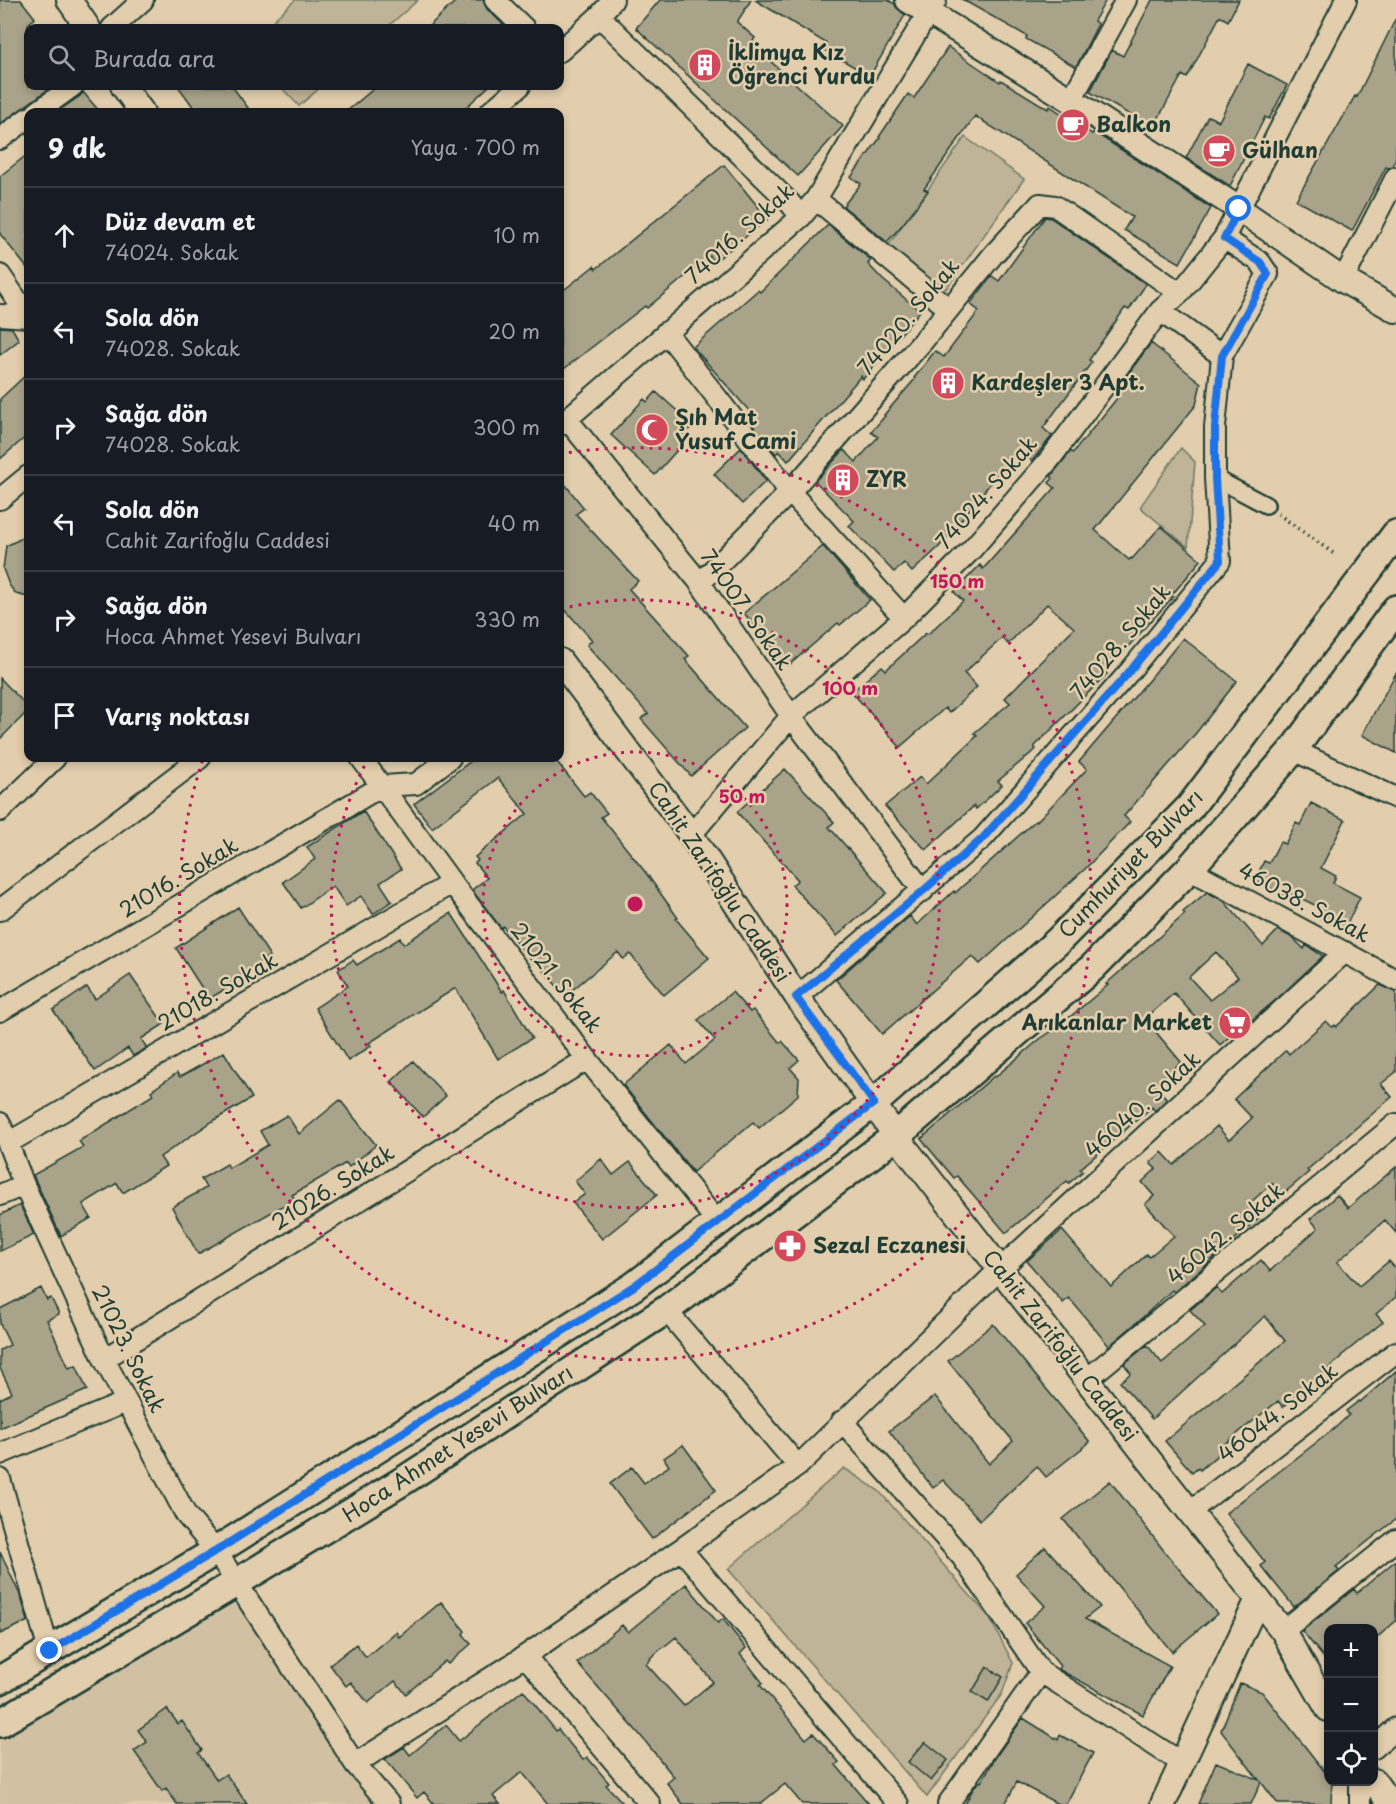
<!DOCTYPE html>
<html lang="tr">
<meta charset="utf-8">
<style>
body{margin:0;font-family:"Playpen Sans",sans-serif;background:#242831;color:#f1f3f6}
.controls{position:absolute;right:18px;bottom:18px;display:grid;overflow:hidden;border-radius:12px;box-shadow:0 3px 9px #0003}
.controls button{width:54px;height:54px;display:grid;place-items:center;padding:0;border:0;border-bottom:2px solid #363941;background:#171b24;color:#f1f3f6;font:30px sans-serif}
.stop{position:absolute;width:18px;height:18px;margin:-14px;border:4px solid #1a73e8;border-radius:50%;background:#fff}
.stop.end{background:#1a73e8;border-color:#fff;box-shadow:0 2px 6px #0008}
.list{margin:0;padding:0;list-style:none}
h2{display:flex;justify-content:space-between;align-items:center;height:78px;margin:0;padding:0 24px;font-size:26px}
h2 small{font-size:20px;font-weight:400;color:#9ea1a6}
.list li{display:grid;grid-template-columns:39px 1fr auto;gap:18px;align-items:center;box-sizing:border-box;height:96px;padding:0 24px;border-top:2px solid #363941}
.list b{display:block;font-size:22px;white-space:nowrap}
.list p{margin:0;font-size:20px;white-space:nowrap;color:#9ea1a6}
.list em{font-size:20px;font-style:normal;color:#9ea1a6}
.icon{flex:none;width:33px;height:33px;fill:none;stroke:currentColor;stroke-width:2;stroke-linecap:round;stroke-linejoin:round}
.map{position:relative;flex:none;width:1396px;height:1804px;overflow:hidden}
.search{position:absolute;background:#171b24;box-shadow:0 3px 9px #0003;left:24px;top:24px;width:540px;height:66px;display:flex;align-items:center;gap:15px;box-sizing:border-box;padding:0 21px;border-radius:12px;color:#9ea1a6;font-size:22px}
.panel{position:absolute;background:#171b24;box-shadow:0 3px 9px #0003;left:24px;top:108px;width:540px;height:654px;border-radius:12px}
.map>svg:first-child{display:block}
</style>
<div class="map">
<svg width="1396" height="1804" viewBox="0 0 1396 1804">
<rect width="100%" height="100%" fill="#e2cead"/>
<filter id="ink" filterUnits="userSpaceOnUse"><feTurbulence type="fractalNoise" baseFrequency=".0167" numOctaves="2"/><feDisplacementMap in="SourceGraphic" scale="12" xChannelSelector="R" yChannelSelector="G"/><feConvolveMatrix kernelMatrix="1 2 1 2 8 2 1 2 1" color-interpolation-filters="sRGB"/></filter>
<g filter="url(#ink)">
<!-- built -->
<path fill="#d1c1a2" d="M236,1583l153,221h-389v-81z"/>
<!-- green -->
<path fill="#bfb497" stroke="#6f7866" stroke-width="1.5" d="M295,0h123l-32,28h-121z
M280,86h42l-23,20z
M965,137l59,42 -78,110 -59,-42z
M1181,448l14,14 -7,85 -48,-40z
M844,1468l35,23 110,126 24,46 -11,31 -75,103 -199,-228z"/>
<!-- building -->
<path fill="#a9a38a" stroke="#1f3d34" stroke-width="1.5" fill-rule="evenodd" d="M0,0h21l14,18 -7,6v62h25l-53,38z
M457,0h26l4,9 20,19h-80z
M660,0h91l-14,22 18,16 -4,6 92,82 -45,50 -162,-148z
M755,0h133l7,4 1,3 9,8 -35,61 -47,-27 3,-6z
M963,0h143l-12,21 4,3 -22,43 -50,-28 1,-3z
M1152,0h87l-11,21 -8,-5 -33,62 -5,-3 -29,53 -63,-36 22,-42 11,6z
M1396,18v140l-4,8 -4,2 -2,-1 -34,64 -56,-31 59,-104 2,1z
M948,47l52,35 1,-2 47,29 2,-3 42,28 2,-2 117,76 -31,55 -56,-33 8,-13 -157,-101 -51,73 4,2 -25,33 -16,18 -44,-36 18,-22 -10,-7 29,-39 -1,-1 29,-43 6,4z
M1248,64l39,21 -18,34 -4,-2 -35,69 -44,-28 22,-42 11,5z
M178,86h54l19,26h-54z
M377,86h112l-28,26h-115z
M83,92l17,20h-43l23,-16z
M28,154v115l-28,-35v-58z
M724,165l44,54 -54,43 -4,-6 -63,52 -2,-2 -85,66v-79l34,-27 2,3z
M1045,217l6,1 95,66 -17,26 -4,-2 -36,52 3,2 -49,66 9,8 -20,25 -14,-12 -79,98 -27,25 -8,-9 -10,9 -45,-46 5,-5 -39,-40 29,-31 12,12 22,-25 -7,-5 14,-16 -1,-1 31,-36 -1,-1 21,-27 9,6 35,-46 -9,-7 22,-28 7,5z
M828,225l43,35 -3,4 14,15 38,32 -57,68 -2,-3 -73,85 -9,-10 -3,3 -28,-35 4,-5 -59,-67 65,-57 2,2z
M0,327l12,1 7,12 -19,15z
M1151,343l50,40 -5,22 -101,125 34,30 2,-2 1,1 29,-33 40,34 -30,36 2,1 -68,75 2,2 -73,73 2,2 -38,32 4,4 -26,24 -2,-3 -48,44 -41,-44 35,-29 6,7 51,-48 -3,-3 36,-30 -5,-5 69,-70 -27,-24 -39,40 -6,-6 -38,35 13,14 -28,26 -4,-5 -45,39 -48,-55 30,-26 4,4 40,-37 2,1 35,-33 -9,-9 26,-27 3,4 72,-81 -6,-5 4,-5 -2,-2 20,-25 2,2 45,-56 -5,-3z
M28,373v62l-28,24v-60z
M656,392l37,33 -11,12 4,3 -31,35 -44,-40 33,-36 3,3z
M741,448l25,33 -24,23 -28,-30z
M560,478l24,30 -8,6 62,67 -9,8 60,67 -4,3 60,69 -54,48 -50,-57 7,-5 -61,-69 5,-5 -32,-36z
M28,535v62l-12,-3 -7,-9 -6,-16 3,-23z
M823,546l47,54 -30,25 -2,-2 -50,43 -44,-53z
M1183,638l54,43 -41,52 -72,83 6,6 -45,47 -105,95 -8,-8 -90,78 -46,-54 74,-64 7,9 37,-34 1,2 80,-72 1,1 51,-53 -8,-7 74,-87z
M1396,673v80l-34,-18z
M0,678l28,29v4l-28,28z
M475,758h79l30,38 6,-4 17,21 -6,4 45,56 32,45 -2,1 33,39 -45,37 -34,-41 -7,5 -5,-7 -53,44 -29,-35 -2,2 -31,-37 -2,2 -29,-38 15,-12 -12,-15 3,-3 -3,-3 52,-43 -29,-36 -66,50 -18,-24z
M785,769l49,53 -5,5 58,66 -50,43 -45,-51 6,-5 -61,-68z
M1311,803l34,17 -24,48 15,8 -3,7 27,14 -16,33 -25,-12 4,-9 -37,-18 -2,4 -29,-14 9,-20 5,2 11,-21 5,2 11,-21 4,2z
M363,811l38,58 -21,14 12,18 -19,13 -12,-18 -15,10 -13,-20 -32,22 -18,-26 32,-23 -8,-12z
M1207,892l17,9 39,45 15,-16 15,8 11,11 2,-4 17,11 -45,42 -26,22 -2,-2 -30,27 -46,-52 -29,26 36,43 -27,22 13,15 -12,12 -3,-4 -72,62 3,2 -14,12 -2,-2 -61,52 -49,-57 -3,2 -33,-39 73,-63 1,1 45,-38 18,-12 50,-42 -2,-1 79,-70 -2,-2zM1216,952l22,25 -28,23 -21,-23z
M238,907l32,49 -37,24 2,3 -26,16 -33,-51z
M451,913l51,79 2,-2 28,48 -34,21 -42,-70h-2l-85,54 2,3 -23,15 -33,-53 33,-22 -10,-16 15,-10 4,5 43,-27 4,6z
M130,975l34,49 -23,15 6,9 -14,8 -5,-8 -33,23 -42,-61 34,-23 8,12z
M1380,985l16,7v80l-15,12 11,13 -85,73 2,2 -27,23 -10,-12 -24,22 11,13 -59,52 -26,22 -2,-2 -30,28 -33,28 -40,-48 -6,5 -36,-42 35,-31 49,57 36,-33 2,3 25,-21 -29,-32 9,-8 -12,-14 14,-13 -6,-6 12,-11 12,13 43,-39 12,14 23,-22 -18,-19 52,-49 3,4 37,-33 6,6 3,-2 1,2z
M732,992l18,20 3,-2 27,33 2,-2 17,19 -9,8 9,10 -1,17 -39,33 -6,-6 -60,50 -70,-87 48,-40 15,19 29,-24 -17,-20z
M224,1052l28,46 -39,23 -53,36 6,9 -43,27 -6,-10 -34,21 8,14 -30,18 -28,-61 50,-28 -4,-6 74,-46 -2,-4 26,-18 3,4z
M413,1061l33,35 -23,21 -32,-35z
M340,1100l36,45 -27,22 -3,-4 -54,32 3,4 -97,55 -26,-47 34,-19 -5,-9 26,-15 2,4 39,-23 -8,-14 27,-16 12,19z
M601,1159l12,16 17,-13 27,33 -55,44 -29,-36 12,-9 -10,-13z
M1396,1167v66l-11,-13 -48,42 22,24 30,-25 7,8v28l-20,17 7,8 -42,34 1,1 -59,50 -5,-6 -57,46 2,3 -23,20 -2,-3 -6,5 -27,-31 120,-100 -20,-25 -113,103 -32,-37 11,-9 -7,-9 23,-19 15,18 43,-37 -15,-16 26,-22 6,6 39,-34 9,11 48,-43 -8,-9 27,-24 11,13z
M20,1205l14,30 -34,16v-36z
M41,1288l6,12 4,-2 8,16 -12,6 22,48 7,-3 11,25 -87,38v-29l12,-6 -12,-25v-18l10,-5 -10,-21v-15z
M993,1324l97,118 -44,35 -9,-11 -57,54 -37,-40 -10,8 -44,-57 46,-35 54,68 24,-23 -65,-80z
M1396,1371v148l-60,48 3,4 -45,36 -33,-41 4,-4 -39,-49 109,-85 14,-13 -3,-4 13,-10 1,1z
M683,1445l33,45 -64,49 -42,-55 22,-17 12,16 25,-17 -5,-8z
M1110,1481l58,75 49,58 -45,38 -109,-133z
M1045,1547l55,60 -15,12 85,47 -27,49 -85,-46 2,-3 -35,-43 20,-17 -29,-32z
M0,1552l21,45 7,24 -28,13z
M1396,1560v61l-22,19v-11h-45v35l-27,-33 52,-42 3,4z
M686,1584l32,39 5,-4 23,29 -6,6 23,29 -3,2 46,54 7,-6 26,29 -3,3 33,39h-67l-17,-20 -25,20h-77l-16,-21 7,-6 -34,-42 -63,-72 45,-38 6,7zM676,1637l37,45 -29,24 -38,-42 5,-5 -1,-1z
M441,1602l24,29 -2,3 8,10 -23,20 -3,-3 -39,33 -11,-13 -27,22 -17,-21 -5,4 -16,-21 26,-21 10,13 30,-25 3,5z
M987,1667l16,10 -15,25 -16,-10z
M1240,1683l22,9 67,85v5h3l-1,22h-53l-17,-22 -10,22h-53l18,-42 43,18 -38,-49z
M523,1690l33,41 2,-2 25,31 4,-3 22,26 -3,2 18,19h-76l-26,-32 -29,24 7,8h-66l-10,-12 -7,6 -32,-39 19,-12 6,8 36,-30 13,16z
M167,1709l11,15 4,-3 20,29 -4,3 19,27 9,-6 21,30h-70l-11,-16 -4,3 -28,-40 13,-9 -9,-12z
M1023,1718l35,22 2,-5 33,18 -27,51h-8l-41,-22 -12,22h-40l8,-15 6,-8 2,1 16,-27z
M925,1742l23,18 -17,21 -23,-19z"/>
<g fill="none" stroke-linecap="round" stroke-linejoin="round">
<defs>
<path id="pedestrian" d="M1215,478l51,27"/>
<path id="minor" d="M495,0l29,28
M599,16l191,187 11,14
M112,28l31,-28
M560,51l39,-35 14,-16
M1071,100l55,-100
M37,112l36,-26
M490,112l30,-26
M0,139l28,-21
M816,199l133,110
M0,275l28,41
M1343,280l53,-103
M1160,311l62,45
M0,315l28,2
M666,332l124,160 114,126
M567,419l133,164 91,133 132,175
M560,425l241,-208 15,-18 120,-199
M0,499l28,-23
M700,583l90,-91 133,-151 70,-86 47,-51 15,2 125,87
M1293,750l103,48
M361,758l91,125 135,176 131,164
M0,811l55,-53
M691,835l100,-119 113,-98 68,-69 78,-90 110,-148 20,-18 44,-55 122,-238
M1189,869l207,111
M0,910l200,-152
M797,997l186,-159 147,-167 90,-110 -5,-83v-51l7,-71 46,-82 -8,-12 -36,-24
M0,1011l382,-225 34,-2 34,-26
M0,1123l24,62 80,174 82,156 30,36 139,213 34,40
M8,1143l444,-260
M0,1195l24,-10
M666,1310l132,156
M104,1359l483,-300
M1086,1380l310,-256
M842,1421l120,136 79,115 141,91
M0,1454l126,-52
M0,1479l49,172
M1189,1512l207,-160
M681,1549l217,255
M1283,1631l113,-91
M525,1656l125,148
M1374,1748l22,-20
M355,1764l170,-108 156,-107 117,-83 202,-197 345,-317
M1360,1782v22
M948,1804l93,-132"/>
<path id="tertiary" d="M69,0l19,28
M908,0l163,100 168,109 104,71 53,30
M123,86l19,26
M560,661l131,174 106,162 99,139 387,495 45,78
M1374,1781l16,23
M1163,1804l95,-205"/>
<path id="secondary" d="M0,1680l216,-129 418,-265 240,-183 184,-162 132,-134 206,-273
M0,1723l236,-140 170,-104 260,-169 230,-174 196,-168 97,-99 104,-119 103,-141"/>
</defs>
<!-- pedestrian casing -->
<use href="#pedestrian" stroke="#1f3d34" stroke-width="20"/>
<!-- minor casing -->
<use href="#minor" stroke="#1f3d34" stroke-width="24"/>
<!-- tertiary casing -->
<use href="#tertiary" stroke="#1f3d34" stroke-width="28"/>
<!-- secondary casing -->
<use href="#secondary" stroke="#1f3d34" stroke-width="32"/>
<!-- path -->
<path stroke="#1f3d34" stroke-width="4" stroke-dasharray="1.5 4.5" stroke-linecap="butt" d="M1278,514l55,39"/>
<!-- pedestrian -->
<use href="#pedestrian" stroke="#e2cead" stroke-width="15"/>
<!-- minor -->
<use href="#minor" stroke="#e2cead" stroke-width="20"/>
<!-- tertiary -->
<use href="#tertiary" stroke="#e2cead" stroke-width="24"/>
<!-- secondary -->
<use href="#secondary" stroke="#e2cead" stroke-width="27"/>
</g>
</g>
<g fill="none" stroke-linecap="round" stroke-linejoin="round" filter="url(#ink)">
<!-- route -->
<path stroke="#1a73e8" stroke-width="8" d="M50,1651l166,-100 418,-265 240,-183 -78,-106 127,-106 60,-53 147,-167 90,-110 -5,-83v-51l7,-71 46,-82 -8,-12 -36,-24 15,-29"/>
</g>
<!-- distance rings -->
<g fill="none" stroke="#c2185b" stroke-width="3" stroke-dasharray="3 6">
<circle cx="635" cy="904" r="152"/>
<path d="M561 609A304 304 0 1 1 368 759"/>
<path d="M560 454A456 456 0 1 1 203 759"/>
</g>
<!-- icons -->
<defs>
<symbol id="building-disc" viewBox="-11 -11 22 22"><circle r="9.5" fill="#d1495b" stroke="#e2cead"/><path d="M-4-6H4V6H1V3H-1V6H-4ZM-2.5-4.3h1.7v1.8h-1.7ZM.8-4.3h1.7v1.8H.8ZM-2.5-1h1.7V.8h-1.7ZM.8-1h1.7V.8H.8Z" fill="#fff"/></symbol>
<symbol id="cafe-disc" viewBox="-11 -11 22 22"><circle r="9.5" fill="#d1495b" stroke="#e2cead"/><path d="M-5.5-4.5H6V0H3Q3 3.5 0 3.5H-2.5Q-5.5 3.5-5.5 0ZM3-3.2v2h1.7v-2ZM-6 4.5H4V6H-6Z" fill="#fff"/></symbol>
<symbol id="mosque-disc" viewBox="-11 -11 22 22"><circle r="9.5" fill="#d1495b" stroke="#e2cead"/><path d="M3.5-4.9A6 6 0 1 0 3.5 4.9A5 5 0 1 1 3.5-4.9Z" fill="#fff"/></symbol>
<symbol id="supermarket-disc" viewBox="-11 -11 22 22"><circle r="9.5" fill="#d1495b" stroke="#e2cead"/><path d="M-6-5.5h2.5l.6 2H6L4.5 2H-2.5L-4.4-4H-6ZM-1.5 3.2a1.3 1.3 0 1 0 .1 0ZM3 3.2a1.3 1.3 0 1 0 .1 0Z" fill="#fff"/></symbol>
<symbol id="pharmacy-disc" viewBox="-11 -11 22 22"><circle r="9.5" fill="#d1495b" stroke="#e2cead"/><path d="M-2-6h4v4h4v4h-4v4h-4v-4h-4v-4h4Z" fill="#fff"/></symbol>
</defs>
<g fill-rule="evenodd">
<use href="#building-disc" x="686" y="46" width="38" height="38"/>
<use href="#cafe-disc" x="1054" y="106" width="38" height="38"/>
<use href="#cafe-disc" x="1200" y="132" width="38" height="38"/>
<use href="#building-disc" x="929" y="364" width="38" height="38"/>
<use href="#mosque-disc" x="633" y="411" width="38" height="38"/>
<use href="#building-disc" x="824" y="461" width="38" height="38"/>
<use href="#supermarket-disc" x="1216" y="1004" width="38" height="38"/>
<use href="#pharmacy-disc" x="771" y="1227" width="38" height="38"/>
</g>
<g text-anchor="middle" stroke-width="5" stroke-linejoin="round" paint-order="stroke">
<!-- poi labels -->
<g font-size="21" font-weight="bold" fill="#1f3d34" stroke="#e2cead" text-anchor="start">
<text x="728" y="60">İklimya Kız<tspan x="728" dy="24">Öğrenci Yurdu</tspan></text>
<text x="1096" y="132">Balkon</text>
<text x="1242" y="158">Gülhan</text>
<text x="971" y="390">Kardeşler 3 Apt.</text>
<text x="675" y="425">Şıh Mat<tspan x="675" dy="24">Yusuf Cami</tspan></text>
<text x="866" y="487">ZYR</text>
<text x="1212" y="1030" text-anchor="end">Arıkanlar Market</text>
<text x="813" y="1253">Sezal Eczanesi</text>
</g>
<!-- street labels -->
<g font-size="21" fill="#1f3d34" stroke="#e2cead">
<text transform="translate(740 234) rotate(-42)" y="7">74016. Sokak</text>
<text transform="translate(909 317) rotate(-50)" y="7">74020. Sokak</text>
<text transform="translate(987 493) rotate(-49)" y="7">74024. Sokak</text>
<text transform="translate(746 610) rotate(55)" y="7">74007. Sokak</text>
<text transform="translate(1121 642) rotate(-50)" y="7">74028. Sokak</text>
<text transform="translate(1131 864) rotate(-46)" y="7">Cumhuriyet Bulvarı</text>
<text transform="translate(179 878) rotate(-31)" y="7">21016. Sokak</text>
<text transform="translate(719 882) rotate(56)" y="7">Cahit Zarifoğlu Caddesi</text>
<text transform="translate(1304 903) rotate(28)" y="7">46038. Sokak</text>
<text transform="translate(556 978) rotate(52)" y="7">21021. Sokak</text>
<text transform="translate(218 992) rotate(-30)" y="7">21018. Sokak</text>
<text transform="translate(1143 1105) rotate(-42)" y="7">46040. Sokak</text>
<text transform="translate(333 1188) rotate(-32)" y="7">21026. Sokak</text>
<text transform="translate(1226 1234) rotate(-40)" y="7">46042. Sokak</text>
<text transform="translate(1060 1346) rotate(52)" y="7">Cahit Zarifoğlu Caddesi</text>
<text transform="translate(128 1349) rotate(64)" y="7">21023. Sokak</text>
<text transform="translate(1278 1413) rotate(-38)" y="7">46044. Sokak</text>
<text transform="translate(458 1444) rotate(-33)" y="7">Hoca Ahmet Yesevi Bulvarı</text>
</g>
</g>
<circle cx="635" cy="904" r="9" fill="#c2185b" stroke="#e2cead" stroke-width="3"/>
<g font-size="18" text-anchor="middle" font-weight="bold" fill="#c2185b" stroke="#e2cead" stroke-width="5" stroke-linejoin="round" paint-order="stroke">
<text x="957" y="588">150 m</text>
<text x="850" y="695">100 m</text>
<text x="742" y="803">50 m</text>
</g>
</svg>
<div class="controls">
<button>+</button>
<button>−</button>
<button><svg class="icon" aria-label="locate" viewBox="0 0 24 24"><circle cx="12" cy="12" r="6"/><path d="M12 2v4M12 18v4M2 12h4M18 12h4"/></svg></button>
</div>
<div class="stop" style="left:1239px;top:209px"></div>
<div class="stop end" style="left:50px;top:1651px"></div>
<div class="search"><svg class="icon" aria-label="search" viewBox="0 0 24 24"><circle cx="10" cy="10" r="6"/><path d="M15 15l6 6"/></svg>Burada ara</div>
<section class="panel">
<h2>9 dk<small>Yaya · 700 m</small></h2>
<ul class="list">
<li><svg class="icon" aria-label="ahead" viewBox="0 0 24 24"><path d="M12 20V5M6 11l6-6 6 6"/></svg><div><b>Düz devam et</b><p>74024. Sokak</p></div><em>10 m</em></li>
<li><svg class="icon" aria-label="left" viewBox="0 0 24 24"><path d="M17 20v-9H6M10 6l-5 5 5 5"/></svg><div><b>Sola dön</b><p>74028. Sokak</p></div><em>20 m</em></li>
<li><svg class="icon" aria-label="right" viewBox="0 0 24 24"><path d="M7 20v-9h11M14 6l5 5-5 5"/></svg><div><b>Sağa dön</b><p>74028. Sokak</p></div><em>300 m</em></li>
<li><svg class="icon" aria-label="left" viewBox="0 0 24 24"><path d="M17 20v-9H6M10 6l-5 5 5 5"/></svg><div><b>Sola dön</b><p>Cahit Zarifoğlu Caddesi</p></div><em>40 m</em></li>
<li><svg class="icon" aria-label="right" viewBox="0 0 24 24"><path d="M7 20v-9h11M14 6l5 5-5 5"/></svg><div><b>Sağa dön</b><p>Hoca Ahmet Yesevi Bulvarı</p></div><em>330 m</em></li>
<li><svg class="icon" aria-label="arrive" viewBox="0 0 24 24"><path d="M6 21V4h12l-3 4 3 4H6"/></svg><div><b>Varış noktası</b></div></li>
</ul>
</section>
</div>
